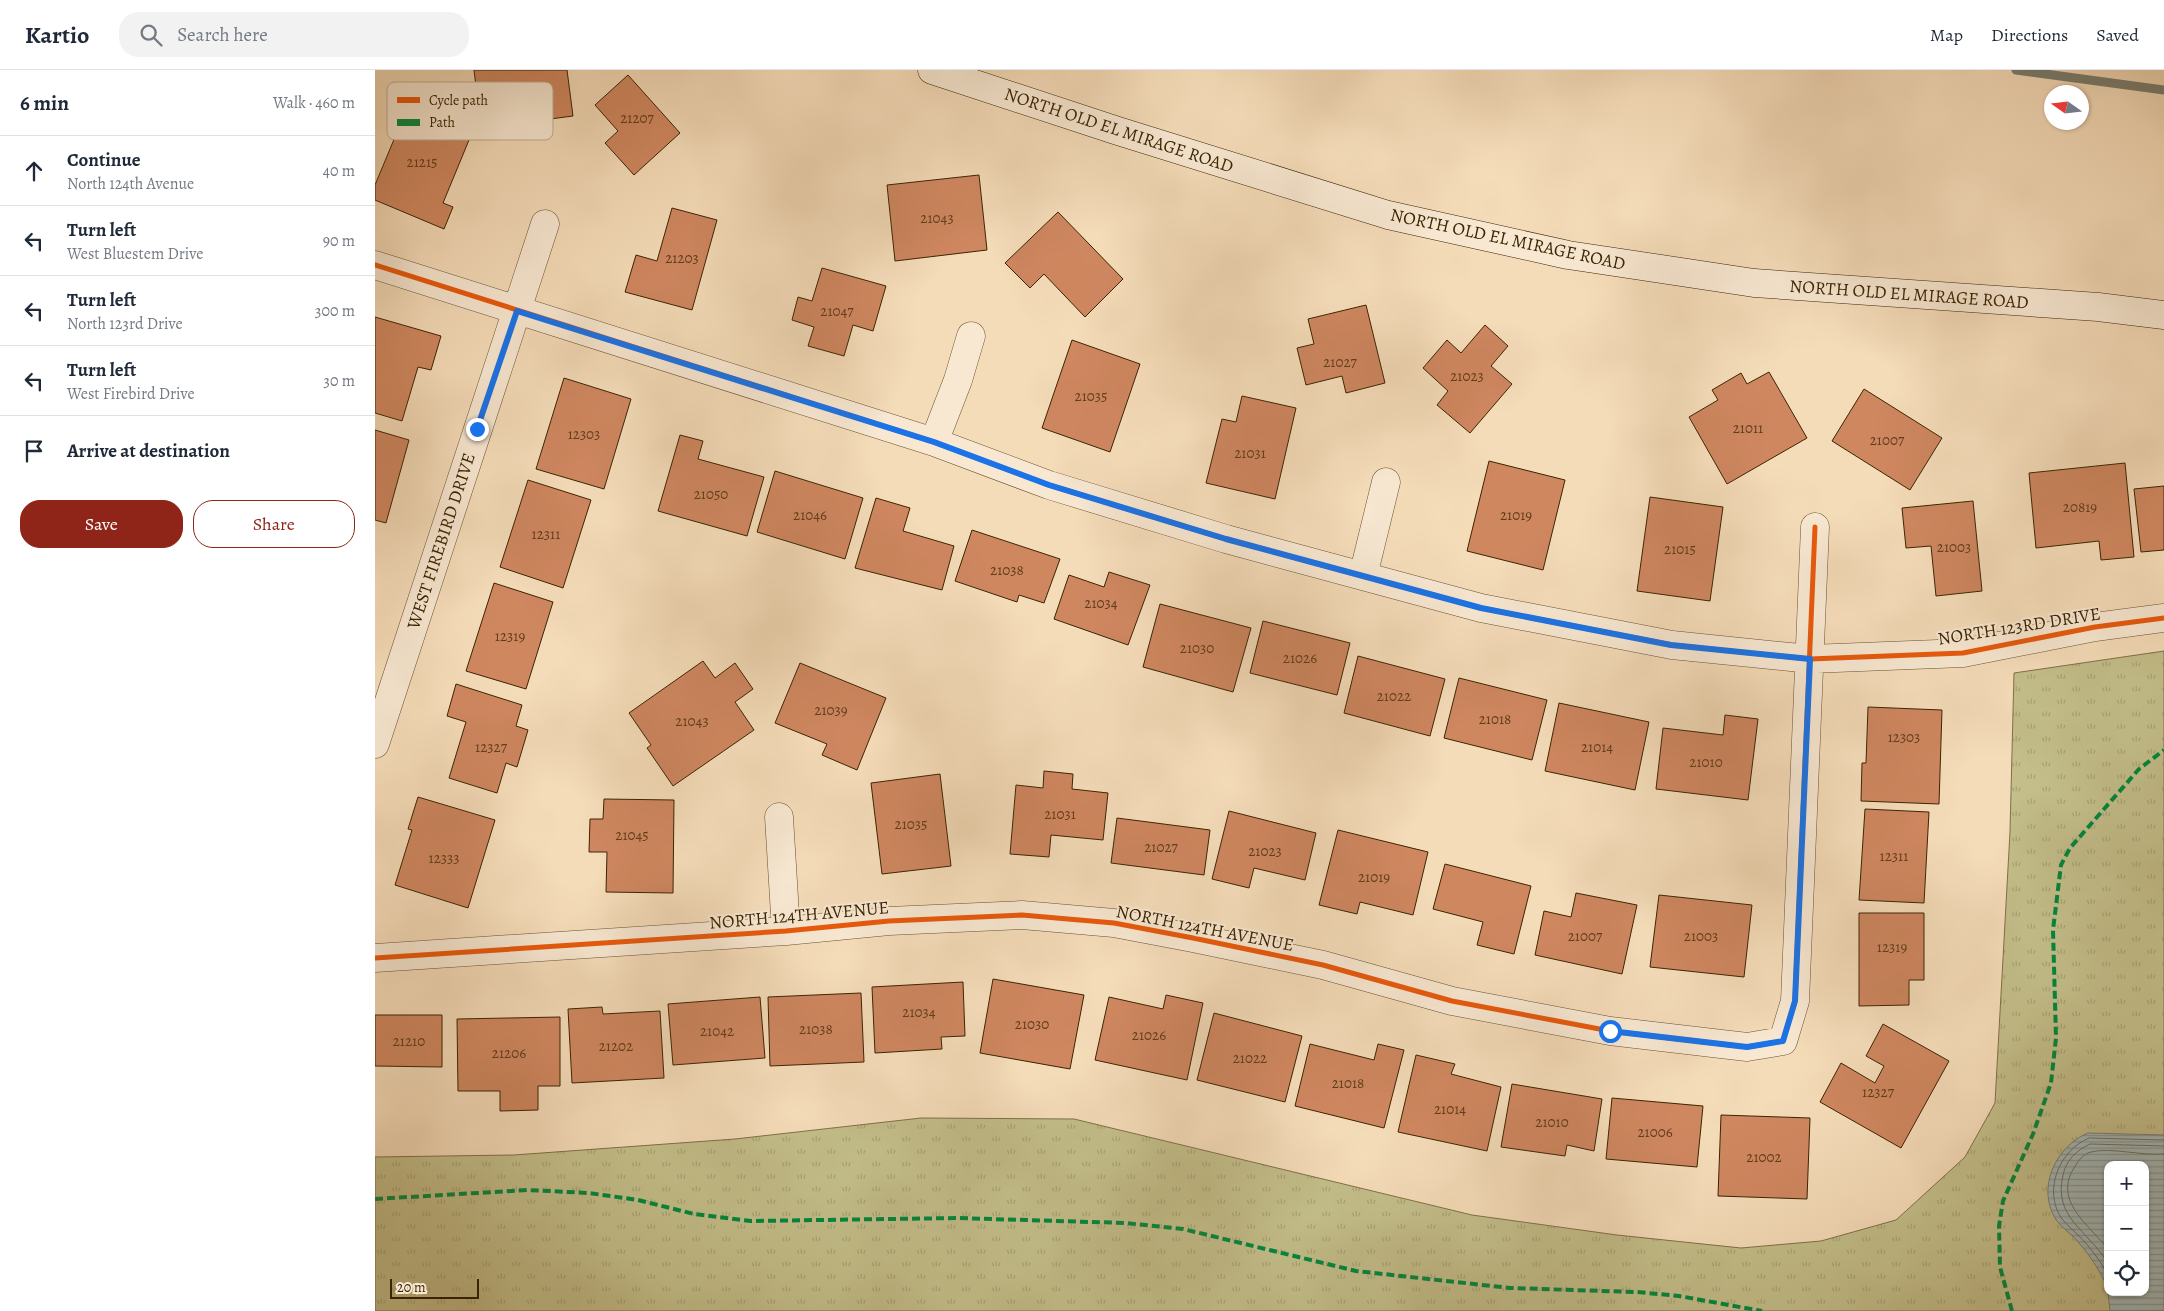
<!DOCTYPE html>
<meta charset="utf-8">
<style>
body{margin:0;font-family:Alegreya,serif;background:#f2f2f3;color:#1f2937}
.controls{position:absolute;right:15px;bottom:15px;display:grid;overflow:hidden;border-radius:10px;box-shadow:0 1px 4px #0004}
.controls button{width:45px;height:45px;display:grid;place-items:center;padding:0;border:0;border-bottom:1px solid #e0e1e3;background:#fff;color:#1f2937;font:25px sans-serif}
.compass{position:absolute;left:1669px;top:15px;width:45px;height:45px;border-radius:50%;background:#fff;box-shadow:0 1px 4px #0004;rotate:284deg}
.scale{position:absolute;left:15px;bottom:12px;width:89px;box-sizing:border-box;padding-left:5px;border:2px solid #3b2402;border-top:0;font-size:14px;line-height:18px;white-space:nowrap;color:#3b2402;-webkit-text-stroke:4px #f8e8d2;paint-order:stroke}
.stop{position:absolute;width:15px;height:15px;margin:-11px;border:4px solid #1a73e8;border-radius:50%;background:#fff}
.stop.end{background:#1a73e8;border-color:#fff;box-shadow:0 1px 5px #0008}
.list{margin:0;padding:0;list-style:none}
h2{display:flex;justify-content:space-between;align-items:center;height:65px;margin:0;padding:0 20px;font-size:21px}
h2 small{font-size:16px;font-weight:400;color:#747a83}
.list li{display:grid;grid-template-columns:32px 1fr auto;gap:15px;align-items:center;box-sizing:border-box;height:70px;padding:0 20px;border-top:1px solid #e0e1e3}
.list b{display:block;font-size:19px;white-space:nowrap}
.list p{margin:0;font-size:16px;white-space:nowrap;color:#747a83}
.list em{font-size:16px;font-style:normal;color:#747a83}
.actions{display:flex;gap:10px;padding:15px 20px}
.actions a{flex:1;padding:11px 0;border:1px solid #8f2418;border-radius:20px;text-align:center;font-size:18px;color:#8f2418}
.actions .main{background:#8f2418;color:#fff}
.icon{flex:none;width:28px;height:28px;fill:none;stroke:currentColor;stroke-width:2;stroke-linecap:round;stroke-linejoin:round}
.map{position:relative;flex:none;width:1789px;height:1241px;overflow:hidden}
header{display:flex;align-items:center;gap:30px;box-sizing:border-box;height:70px;padding:0 25px;background:#fff;border-bottom:1px solid #e0e1e3}
header strong{font-size:24px}
nav{display:flex;gap:28px;margin-inline-start:auto;font-size:18px}
.search{width:350px;height:45px;background:#f2f2f3;display:flex;align-items:center;gap:12px;box-sizing:border-box;padding:0 18px;border-radius:20px;color:#747a83;font-size:19px}
main{display:flex}
aside{flex:1;background:#fff}
.map>svg:first-child{display:block}
</style>
<header>
<strong>Kartio</strong>
<div class="search"><svg class="icon" aria-label="search" viewBox="0 0 24 24"><circle cx="10" cy="10" r="6"/><path d="M15 15l6 6"/></svg>Search here</div>
<nav><a>Map</a><a>Directions</a><a>Saved</a></nav>
</header>
<main>
<aside>
<h2>6 min<small>Walk · 460 m</small></h2>
<ul class="list">
<li><svg class="icon" aria-label="ahead" viewBox="0 0 24 24"><path d="M12 20V5M6 11l6-6 6 6"/></svg><div><b>Continue</b><p>North 124th Avenue</p></div><em>40 m</em></li>
<li><svg class="icon" aria-label="left" viewBox="0 0 24 24"><path d="M17 20v-9H6M10 6l-5 5 5 5"/></svg><div><b>Turn left</b><p>West Bluestem Drive</p></div><em>90 m</em></li>
<li><svg class="icon" aria-label="left" viewBox="0 0 24 24"><path d="M17 20v-9H6M10 6l-5 5 5 5"/></svg><div><b>Turn left</b><p>North 123rd Drive</p></div><em>300 m</em></li>
<li><svg class="icon" aria-label="left" viewBox="0 0 24 24"><path d="M17 20v-9H6M10 6l-5 5 5 5"/></svg><div><b>Turn left</b><p>West Firebird Drive</p></div><em>30 m</em></li>
<li><svg class="icon" aria-label="arrive" viewBox="0 0 24 24"><path d="M6 21V4h12l-3 4 3 4H6"/></svg><div><b>Arrive at destination</b></div></li>
</ul>
<div class="actions"><a class="main">Save</a><a>Share</a></div>
</aside>
<div class="map">
<svg width="1789" height="1241" viewBox="0 0 1789 1241">
<defs>
<pattern id="grass-tufts" width="24" height="20" patternUnits="userSpaceOnUse" patternTransform="scale(1.25)"><rect width="24" height="20" fill="#c3be8a"/><path d="M3 7l-1-3M5 7V3M7 7l1-3M15 17l-1-3M17 17v-4M19 17l1-3" fill="none" stroke="#a8a375"/></pattern>
<pattern id="water-rules" width="6" height="5" patternUnits="userSpaceOnUse" patternTransform="scale(1.25)"><rect width="6" height="5" fill="#a2b9bb"/><path d="M0 2.5h6" fill="none" stroke="#859696"/></pattern>
</defs>
<rect width="100%" height="100%" fill="#f5dcb9"/>
<filter id="stains"><feTurbulence type="fractalNoise" baseFrequency=".004" numOctaves="4"/><feColorMatrix values="0 0 0 0 .2 0 0 0 0 .09 0 0 0 0 .02 0 0 0 .5 -.17"/></filter>
<radialGradient id="worn" r=".72"><stop offset=".6" stop-color="#630" stop-opacity="0"/><stop offset="1" stop-color="#630" stop-opacity=".3"/></radialGradient>
<!-- grass -->
<path fill="url(#grass-tufts)" stroke="#7f7146" fill-rule="evenodd" d="M1789,581v660h-1789v-154l139,-2 221,-16 186,-21 153,1 398,96 145,20 124,13 80,-7 75,-21 69,-63 30,-54 15,-271 4,-159zM1733,1095h37v127h-37z"/>
<!-- water -->
<path fill="url(#water-rules)" stroke="#797d71" d="M1713,1063l76,2v176h-54l-2,-19h37v-127h-37v123c-8,-17 -17,-31 -29,-45 -6,-8 -16,-14 -22,-22 -22,-32 -1,-75 31,-88z"/>
<g fill="none" stroke-linecap="round" stroke-linejoin="round">
<!-- shore -->
<path stroke="#6e6e5e" stroke-width="1" d="M1733,1179c-19,-24 -55,-48 -34,-81 4,-7 9,-14 17,-16 20,-5 50,4 73,2
M1733,1193c-21,-34 -55,-45 -45,-88 3,-15 14,-25 27,-31l74,2
M1733,1206c-7,-15 -18,-29 -30,-41 -5,-5 -12,-11 -16,-16 -20,-29 -2,-69 27,-81l75,2"/>
<!-- stream -->
<path stroke="#797d71" stroke-width="9" d="M1641,0l148,20"/>
</g>
<!-- building -->
<path fill="#cf8760" stroke="#3b2402" d="M99,0h93l6,46 -92,12z
M253,5l52,58 -46,42 -29,-32 13,-12 -23,-26z
M30,43l64,27 -26,63 10,4 -9,22 -69,-29v-15z
M604,105l8,75 -92,11 -8,-76z
M297,138l45,12 -25,90 -67,-18 11,-37 21,6z
M683,142l65,67 -38,38 -41,-43 -14,14 -25,-25z
M447,198l64,18 -13,45 -20,-6 -9,31 -36,-10 6,-19 -22,-7 6,-23 14,4z
M991,235l19,78 -39,10 -4,-17 -36,9 -9,-37 17,-4 -6,-25z
M0,247l66,19 -10,34 -13,-3 -16,54 -27,-8z
M1110,255l23,21 -17,20 21,18 -42,49 -33,-28 11,-14 -25,-23 24,-28 14,13z
M697,270l68,24 -30,88 -68,-24z
M1394,302l38,66 -80,46 -38,-67 29,-17 -6,-10 29,-17 6,11z
M189,308l67,21 -27,90 -68,-20z
M1489,319l78,49 -32,52 -78,-49z
M867,326l54,12 -21,91 -69,-16 16,-64 14,3z
M0,360l34,10 -23,83 -11,-3z
M305,365l23,6 -5,18 66,18 -17,59 -89,-25z
M1114,391l76,19 -22,90 -76,-19z
M1750,393l9,94 -33,3 -2,-19 -63,7 -7,-75z
M400,401l88,27 -18,61 -88,-27z
M153,410l63,20 -28,88 -63,-21z
M1789,416v64l-23,2 -7,-63z
M1275,427l73,10 -13,94 -73,-10z
M501,428l34,10 -7,23 51,15 -12,44 -87,-22z
M1598,431l9,90 -46,5 -5,-50 -25,2 -4,-40z
M597,460l88,29 -16,44 -25,-8 -2,7 -62,-21z
M734,502l41,13 -22,60 -74,-26 15,-44 35,12z
M119,513l59,19 -27,87 -60,-18z
M785,534l91,24 -18,64 -90,-25z
M888,551l87,22 -13,52 -87,-22z
M983,586l87,23 -15,57 -86,-23z
M328,591l12,17 20,-15 18,26 -18,13 19,28 -81,56 -26,-38 4,-3 -22,-32z
M425,593l86,35 -29,72 -35,-15 5,-11 -52,-21z
M1084,608l88,22 -15,60 -88,-22z
M81,614l66,21 -6,21 12,4 -11,37 -11,-4 -9,30 -48,-15 17,-56 -19,-6z
M1184,633l90,19 -14,68 -90,-19z
M1493,637l74,3 -3,94 -78,-3 1,-38h4z
M1350,645l33,4 -10,81 -92,-11 7,-61 60,7z
M669,701l29,3 -1,15 36,4 -5,47 -52,-5 -2,22 -39,-3 6,-69 27,3z
M565,704l11,92 -69,8 -11,-91z
M43,727l77,23 -27,88 -73,-23 17,-55 -4,-1z
M229,729l70,1 -1,93 -67,-1 1,-40h-18l1,-33h13z
M1490,739l64,3 -5,91 -65,-3z
M854,741l87,22 -11,47 -51,-12 -5,20 -37,-9z
M742,748l93,12 -6,45 -93,-12z
M963,760l90,22 -15,63 -53,-13 -3,12 -38,-9z
M1070,794l86,22 -17,68 -37,-9 6,-23 -50,-13z
M1201,823l61,12 -15,69 -87,-19 9,-44 27,6z
M1284,825l93,10 -8,72 -94,-10z
M1484,843h65v67h-15v25l-50,1z
M618,909l91,16 -14,74 -90,-16z
M588,912l2,54 -24,1 1,12 -67,4 -3,-66z
M486,923l3,69 -94,4 -2,-69z
M791,925l37,8 -16,77 -92,-20 14,-63 54,12z
M385,927l5,61 -92,7 -5,-61z
M227,937l1,7 57,-3 4,67 -92,5 -4,-74z
M839,943l88,23 -17,66 -88,-22z
M0,945h67v52l-67,-1z
M185,947v69h-22v24l-38,1v-20h-42l-1,-72z
M1508,954l66,37 -48,87 -81,-46 21,-39 34,20 9,-17 -18,-10z
M935,974l64,16 4,-16 26,6 -20,78 -89,-22z
M1041,985l39,9 -4,10 50,13 -14,64 -89,-19z
M1137,1014l90,15 -8,52 -27,-6 -2,11 -64,-9z
M1237,1028l91,8 -6,61 -91,-8z
M1346,1045l89,3 -3,81 -89,-3z"/>
<g fill="none" stroke-linecap="round" stroke-linejoin="round">
<defs>
<path id="street" d="M0,195l559,177 115,43 177,54 255,69 191,37 138,14 153,-6 132,-26 69,-9
M559,372l24,-62 13,-44
M988,506l23,-94
M0,674l170,-520
M404,747l7,114
M0,888l411,-27 103,-10 133,-6 92,8 79,15 130,27 129,36 158,30 137,16 36,-6 12,-40 20,-474"/>
<path id="secondary" d="M557,0l186,61 270,84 180,40 186,28 344,24 66,8"/>
</defs>
<!-- street casing -->
<use href="#street" stroke="#6a5230" stroke-width="29"/>
<!-- secondary casing -->
<use href="#secondary" stroke="#3b2402" stroke-width="29"/>
<!-- street -->
<use href="#street" stroke="#f8e8d2" stroke-width="28"/>
<!-- secondary -->
<use href="#secondary" stroke="#f8e8d2" stroke-width="28"/>
<!-- quiet -->
<path stroke="#00873e" stroke-width="4" stroke-dasharray="8 4" stroke-linecap="butt" d="M0,1129l153,-9 61,3 49,7 56,14 57,7 207,-3 167,5 58,6 173,42 154,17 127,4 42,4 83,15
M1637,1241l-12,-44 -1,-41 4,-25 30,-67 18,-51 5,-45 -3,-108 8,-65 9,-17 69,-79 25,-19"/>
<defs>
<path id="cycleway" d="M0,195l559,177 115,43 177,54 255,69 191,37 138,14 153,-6 132,-26 69,-9
M0,888l411,-27 103,-10 133,-6 92,8 79,15 130,27 129,36 158,30 137,16 36,-6 12,-40 20,-474"/>
</defs>
<!-- cycleway casing -->
<use href="#cycleway" stroke="#f8e8d2" stroke-width="8"/>
<!-- cycleway -->
<use href="#cycleway" stroke="#e8590c" stroke-width="5"/>
</g>
<g fill="none" stroke-linecap="round" stroke-linejoin="round">
<!-- route -->
<path stroke="#1a73e8" stroke-width="6" d="M102,359l40,-118 417,131 115,43 177,54 137,37 118,32 190,37 139,14 -15,342 -12,40 -36,6 -137,-16"/>
</g>
<g text-anchor="middle" stroke-width="4" stroke-linejoin="round" paint-order="stroke">
<!-- number labels -->
<g font-size="15" fill="#603d1a">
<text x="262" y="53">21207</text>
<text x="47" y="97">21215</text>
<text x="562" y="153">21043</text>
<text x="307" y="193">21203</text>
<text x="462" y="246">21047</text>
<text x="965" y="297">21027</text>
<text x="1092" y="311">21023</text>
<text x="716" y="331">21035</text>
<text x="1373" y="363">21011</text>
<text x="209" y="369">12303</text>
<text x="1512" y="375">21007</text>
<text x="875" y="388">21031</text>
<text x="336" y="429">21050</text>
<text x="1705" y="442">20819</text>
<text x="435" y="450">21046</text>
<text x="1141" y="450">21019</text>
<text x="171" y="469">12311</text>
<text x="1579" y="482">21003</text>
<text x="1305" y="484">21015</text>
<text x="632" y="505">21038</text>
<text x="726" y="538">21034</text>
<text x="135" y="571">12319</text>
<text x="822" y="583">21030</text>
<text x="925" y="593">21026</text>
<text x="1019" y="631">21022</text>
<text x="456" y="645">21039</text>
<text x="1120" y="654">21018</text>
<text x="317" y="656">21043</text>
<text x="1529" y="672">12303</text>
<text x="116" y="682">12327</text>
<text x="1222" y="682">21014</text>
<text x="1331" y="697">21010</text>
<text x="685" y="749">21031</text>
<text x="536" y="759">21035</text>
<text x="257" y="770">21045</text>
<text x="786" y="782">21027</text>
<text x="890" y="786">21023</text>
<text x="1519" y="791">12311</text>
<text x="69" y="793">12333</text>
<text x="999" y="812">21019</text>
<text x="1210" y="871">21007</text>
<text x="1326" y="871">21003</text>
<text x="1517" y="882">12319</text>
<text x="544" y="947">21034</text>
<text x="657" y="959">21030</text>
<text x="441" y="964">21038</text>
<text x="342" y="966">21042</text>
<text x="774" y="970">21026</text>
<text x="34" y="976">21210</text>
<text x="241" y="981">21202</text>
<text x="134" y="988">21206</text>
<text x="875" y="993">21022</text>
<text x="973" y="1018">21018</text>
<text x="1503" y="1027">12327</text>
<text x="1075" y="1044">21014</text>
<text x="1177" y="1057">21010</text>
<text x="1280" y="1067">21006</text>
<text x="1389" y="1092">21002</text>
</g>
<!-- street labels -->
<g font-size="18" fill="#3b2402" stroke="#f8e8d2">
<text transform="translate(744 60) rotate(18)" y="6">NORTH OLD EL MIRAGE ROAD</text>
<text transform="translate(1133 169) rotate(12)" y="6">NORTH OLD EL MIRAGE ROAD</text>
<text transform="translate(1534 224) rotate(4)" y="6">NORTH OLD EL MIRAGE ROAD</text>
<text transform="translate(66 471) rotate(-72)" y="6">WEST FIREBIRD DRIVE</text>
<text transform="translate(1644 556) rotate(-9)" y="6">NORTH 123RD DRIVE</text>
<text transform="translate(424 845) rotate(-5)" y="6">NORTH 124TH AVENUE</text>
<text transform="translate(830 858) rotate(11)" y="6">NORTH 124TH AVENUE</text>
</g>
</g>
<!-- legend -->
<rect x="12" y="12" width="166" height="58" rx="8" fill="#f8e8d2" stroke="#bfad94" stroke-width="1"/>
<rect x="22" y="27" width="23" height="6" fill="#e8590c"/>
<rect x="22" y="49" width="23" height="7" fill="#00873e"/>
<g font-size="14" fill="#3b2402">
<text x="54" y="35">Cycle path</text>
<text x="54" y="57">Path</text>
</g>
<rect width="100%" height="100%" filter="url(#stains)"/>
<rect width="100%" height="100%" fill="url(#worn)"/>
</svg>
<div class="controls">
<button>+</button>
<button>−</button>
<button><svg class="icon" aria-label="locate" viewBox="0 0 24 24"><circle cx="12" cy="12" r="6"/><path d="M12 2v4M12 18v4M2 12h4M18 12h4"/></svg></button>
</div>
<svg class="compass" viewBox="-18 -18 36 36"><path d="M0-13l5 13h-10z" fill="#e53935"/><path d="M0 13l5-13h-10z" fill="#747a83"/></svg>
<div class="scale">20 m</div>
<div class="stop" style="left:1235px;top:961px"></div>
<div class="stop end" style="left:102px;top:359px"></div>
</div>
</main>
